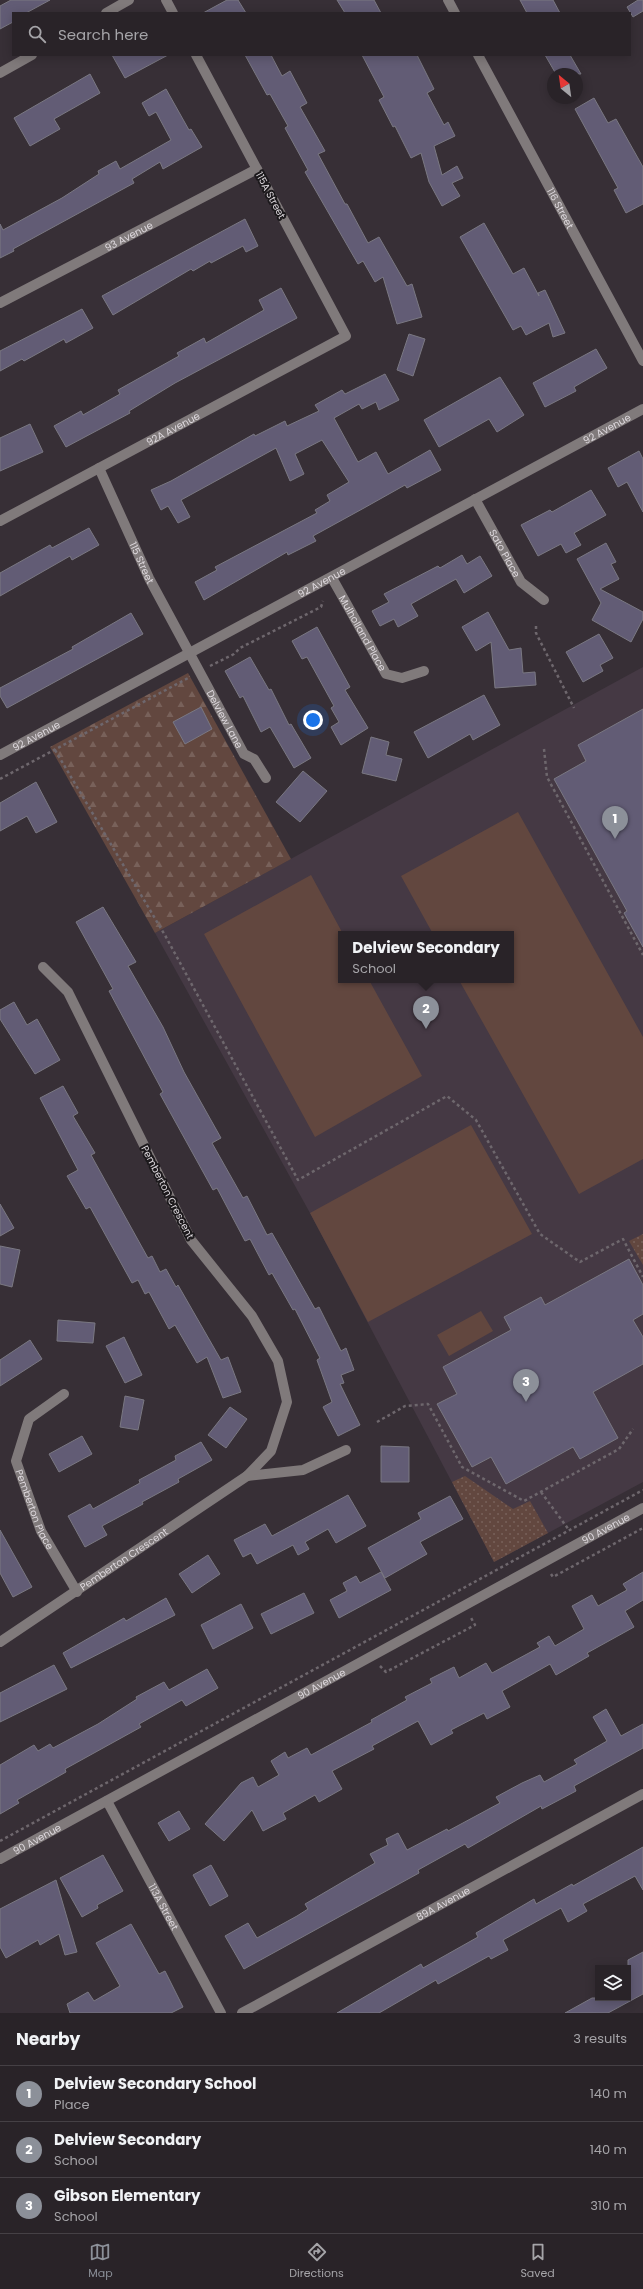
<!DOCTYPE html>
<style>
body{margin:0;font-family:Poppins,sans-serif;background:#312b30;color:#f1f3f6}
.controls{position:absolute;right:12px;bottom:12px;display:grid;overflow:hidden;border-radius:0px;box-shadow:0 2px 10px #0003}
.controls button{width:36px;height:36px;display:grid;place-items:center;padding:0;border:0;border-bottom:1px solid #454045;background:#292328;color:#f1f3f6;font:20px sans-serif}
.compass{position:absolute;left:547px;top:68px;width:36px;height:36px;border-radius:50%;background:#292328;box-shadow:0 2px 10px #0003;rotate:331deg}
.you{position:absolute;left:313px;top:720px;width:14px;height:14px;margin:-10px;border:3px solid #fff;border-radius:50%;background:#1a73e8;box-shadow:0 0 0 6px #1a73e833}
.badge{display:grid;place-items:center;width:26px;height:26px;border-radius:50%;background:#8c9099;color:#fff;font-size:13px;font-weight:700}
.pin{position:absolute;translate:-50% -33px;filter:drop-shadow(0 1px 2px #0008)}
.pin::after{content:'';position:absolute;top:21px;width:14px;height:12px;background:inherit;clip-path:polygon(0 0,100% 0,50% 100%)}
.popup{position:absolute;left:338px;top:931px;width:176px;height:52px;box-sizing:border-box;display:grid;place-content:center;border-radius:0px;background:#292328;filter:drop-shadow(0 1px 3px #0005);font-size:13px;white-space:nowrap;color:#a5a4a8}
.popup b{font-size:15px;color:#f1f3f6}
.popup::after{content:'';position:absolute;left:50%;top:100%;margin-left:-8px;border:8px solid transparent;border-top-color:#292328}
.list{margin:0;padding:0;list-style:none}
h2{display:flex;justify-content:space-between;align-items:center;height:52px;margin:0;padding:0 16px;font-size:17px}
h2 small{font-size:13px;font-weight:400;color:#a5a4a8}
.list li{display:grid;grid-template-columns:26px 1fr auto;gap:12px;align-items:center;box-sizing:border-box;height:56px;padding:0 16px;border-top:1px solid #454045}
.list b{display:block;font-size:15px;white-space:nowrap}
.list p{margin:0;font-size:13px;white-space:nowrap;color:#a5a4a8}
.list em{font-size:13px;font-style:normal;color:#a5a4a8}
.icon{flex:none;width:22px;height:22px;fill:none;stroke:currentColor;stroke-width:2;stroke-linecap:round;stroke-linejoin:round}
.map{position:relative;flex:none;width:643px;height:2013px;overflow:hidden}
.search{position:absolute;background:#292328;box-shadow:0 2px 10px #0003;left:12px;right:12px;top:12px;height:44px;display:flex;align-items:center;gap:10px;box-sizing:border-box;padding:0 14px;border-radius:0px;color:#a5a4a8;font-size:15px}
.sheet{height:220px;background:#292328}
nav{display:flex;justify-content:space-around;align-items:center;box-sizing:border-box;height:56px;border-top:1px solid #454045;background:#292328;font-size:11px;color:#a5a4a8}
nav a{display:grid;justify-items:center;gap:2px}
nav .on{color:#8c9099}
.map>svg:first-child{display:block}
</style>
<div class="map">
<svg width="643" height="2013" viewBox="0 0 643 2013">
<defs>
<pattern id="grass-dots" width="8" height="8" patternUnits="userSpaceOnUse"><rect width="8" height="8" fill="#62473f"/><path d="M2 2h.1M6 6h.1" fill="none" stroke="#78615a" stroke-width="1.8" stroke-linecap="round"/></pattern>
<pattern id="forest-firs" width="22" height="20" patternUnits="userSpaceOnUse"><rect width="22" height="20" fill="#62473f"/><path d="M5 1l3.5 6h-7zM16 11l3.5 6h-7z" fill="#78615a"/></pattern>
</defs>
<rect width="100%" height="100%" fill="#372f36"/>
<!-- built -->
<path fill="#453944" fill-rule="evenodd" d="M643,667v815l-149,80 -184,-349 -155,-280zM341,934h170v46h-170z"/>
<!-- grass -->
<path fill="url(#grass-dots)" d="M643,1234v31l-14,-24z
M465,1476l48,33 17,-8 18,32 -54,29 -42,-80z"/>
<!-- forest -->
<path fill="url(#forest-firs)" d="M188,673l103,186 -136,74 -105,-186z"/>
<!-- pitch -->
<path fill="#62473f" d="M518,812l125,225v122l-64,35 -120,-214h52v-46h-78l-32,-58z
M311,875l32,59h-2v46h28l53,96 -107,61 -111,-203z
M471,1125l61,109 -164,88 -58,-109z
M481,1311l12,20 -44,25 -12,-21z"/>
<!-- building -->
<path fill="#625c75" stroke="#7a7882" d="M11,0h39l-24,13h-13v9l-13,7v-23z
M227,0h11l8,13h-43z
M337,0h37l7,13h-36z
M520,0h33l7,13h-33z
M638,0h5v11l-10,6 -6,-10z
M112,55h56l-43,23z
M245,55h26l11,21 8,-5 17,32 -7,4 25,44 -7,3 27,50h2l21,39 11,-6 28,49 5,-2 10,33 -25,7 -14,-47 -8,5 -12,-21 -5,3 -53,-92 3,-2 -23,-42 3,-2 -18,-32 -3,1z
M362,55h55l17,34 -7,4 17,32 4,-3 7,14 -21,10 8,29 15,-9 6,12 -11,5 8,13 -18,10 -13,-24 -8,-29 -10,5 -16,-32 -2,1 -14,-27 5,-3z
M545,55h25l11,19h-25z
M90,74l10,19 -46,26 6,10 -30,17 -16,-28z
M166,89l23,41 2,-1 11,18 -39,22 -3,-7 -28,17 2,4 -121,66 1,2 -14,7v-34l3,6 59,-32 37,-24 -1,-3 18,-10 4,8 51,-29 -15,-28 -7,4 -7,-13z
M594,98l14,25 8,-4 27,48v37l-17,9 -12,-23 4,-2 -43,-79z
M245,219l13,27 -12,6 -3,-6 -32,17 -1,-2 -17,10 -2,-2 -78,46 -11,-19z
M484,223l29,51 11,-6 15,28 -1,-3 7,-3 20,43 -12,4 -4,-14 -23,12 -5,-9 -8,4 -53,-93z
M281,288l16,30 -122,65 -46,28 1,2 -64,34 -12,-21 27,-15 2,4 37,-21 -2,-4 61,-34 -2,-3 27,-15 2,5 58,-33 -5,-10z
M82,309l11,19 -27,15 -2,-4 -40,22 -2,-2 -22,12v-20z
M409,334l16,5 -12,37 -16,-6z
M596,349l11,19 -33,19 2,4 -31,16 -12,-24z
M385,374l14,26 -20,10 -3,-8 -14,7 -3,-5 -25,14 24,44 18,-10 12,22 42,-24 11,20 -34,18 -2,-3 -41,23 -51,28 3,5 -28,14 -1,-3 -83,48 -9,-18 22,-12 -2,-3 102,-54 -2,-3 15,-9 -3,-6 22,-13 -27,-42 -27,14 9,20 -14,7 -14,-33 -95,52 9,17 -12,6 -10,-17 -7,4 -10,-20 20,-9 83,-47 1,2 30,-15 2,5 32,-15 -4,-6 27,-15 3,4z
M500,377l24,38 -27,17 -8,-13 -50,28 -15,-27z
M30,424l13,28 -43,19v-33z
M639,451l4,8v53l-16,-30 -9,5 -10,-19z
M591,490l15,25 -32,18 7,12 -15,8 -5,-9 -23,12 -17,-31 29,-15 2,2z
M89,528l10,17 -27,15 -2,-4 -70,40v-23l50,-28 2,3z
M606,543l10,19 -5,2 8,15 -19,10 43,23v7l-12,23 -39,-22 9,-17 -24,-44z
M462,555l5,9 13,-8 12,20 -28,17 -8,-14 -45,25 7,12 -20,11 -4,-8 -14,7 -8,-15 17,-9 -5,-8 54,-28 2,2z
M488,612l21,38 12,-2 2,25 12,-1 1,13 -41,3 -4,-46 -15,9 -14,-24z
M131,613l12,21 -136,74 -7,-12v-8l73,-39 -1,-2z
M317,627l33,60 -5,3 23,38 -27,17 -10,-18 8,-5 -8,-14 3,-2 -27,-49 -5,2 -10,-18z
M599,634l14,24 -13,7 3,6 -20,11 -17,-30z
M250,657l19,33 2,-1 18,36 2,-1 20,34 -17,10 -24,-41 -9,5 -18,-36 -3,2 -15,-27z
M484,695l16,30 -27,15 -3,-6 -42,24 -14,-26z
M201,707l11,22 -27,15 -12,-22z
M643,709v238l-19,-34 3,-2 -73,-132 32,-18 -8,-16z
M371,737l18,5 -3,13 16,4 -6,22 -34,-8z
M303,771l24,20 -27,31 -24,-20z
M36,782l21,40 -21,11 -9,-17 -27,15v-28z
M103,907l33,55 -8,4 35,61 21,45 37,66 -9,5 31,55 4,-2 20,39 5,-2 43,76 4,-2 22,44 5,-3 8,22 -13,5 3,8 -4,1 20,41 -22,11 -15,-29 9,-5 -15,-42 3,-2 -25,-49 -2,1 -21,-37 -3,2 -19,-36 -5,2 -28,-53 -4,2 -53,-96 3,-2 -54,-101 4,-2 -37,-67z
M14,1002l13,23 10,-6 23,41 -25,14 -35,-55v-9z
M63,1086l15,27 -5,3 22,37 -4,2 57,103 4,-2 8,16 6,-3 10,18 2,-2 43,75 7,-3 13,35 -18,6 -16,-41 -10,6 -22,-38 -6,4 -20,-37 -4,2 -7,-14 -6,3 -42,-76 -4,2 -19,-33 11,-6 -38,-72z
M0,1204l14,24 -14,8z
M0,1246l20,4 -8,37 -12,-3z
M629,1259l14,26v29l-10,6 10,17v27l-50,28 25,46 -38,21 -7,-12 -67,37 -15,-27 -19,10 -35,-63 20,-10 -14,-27 68,-37 -7,-13 37,-20 4,8z
M58,1320l37,3 -2,20 -36,-2z
M124,1337l18,38 -17,8 -19,-37z
M30,1340l12,19 -42,27v-26z
M125,1396l19,4 -6,30 -18,-3z
M230,1407l17,12 -21,29 -18,-13z
M82,1436l10,18 -33,18 -10,-18z
M201,1442l11,18 -34,19 1,3 -37,20 1,2 -41,22 5,9 -22,12 -17,-31 22,-12 3,5 47,-26 -1,-3 37,-20 -1,-4z
M381,1446l28,1v35h-28z
M348,1495l18,31 -30,17 -8,-14 -23,13 4,7 -11,6 -5,-10 -36,19 -6,-11 -8,4 -9,-17 31,-16 7,12z
M450,1496l13,23 -43,23 7,12 -42,24 -17,-30 53,-29 -3,-6z
M0,1530l32,57 -19,10 -13,-24z
M208,1555l12,19 -28,19 -13,-19z
M381,1572l10,18 -52,28 -9,-18 17,-9 -4,-8 13,-7 4,7z
M643,1572v28l-18,11 9,16 -47,26 2,3 -33,19 -6,-11 -48,27 8,16 -23,12 -3,-6 -33,17 2,3 -22,12 -13,-24 -46,25 2,3 -42,22 10,18 -23,13 -4,-7 -32,18 3,6 -23,12 -11,-21 -28,31 -19,-17 36,-41 12,-6 5,10 21,-12 -8,-14 14,-9 3,6 19,-10 4,7 61,-33 -1,-2 36,-20 -2,-3 27,-14 -2,-4 24,-12 5,11 27,-15 6,10 48,-26 -3,-4 12,-7 6,10 29,-17 -12,-23 20,-11 6,11 29,-16 -4,-6z
M304,1593l10,20 -43,21 -10,-20z
M166,1598l9,17 -104,53 -8,-15 61,-35 2,3z
M241,1604l12,24 -40,21 -12,-24z
M54,1665l13,24 -67,33v-29z
M207,1669l11,19 -32,18 -4,-6 -43,24 2,3 -76,42 1,3 -49,28 2,3 -19,11v-49l34,-20 4,6 12,-7 3,4 45,-24 39,-25 -1,-2 28,-15 5,8z
M606,1709l15,27 22,-12v24l-69,38 2,5 -34,18 -1,-3 -73,42 -3,-4 -47,26 1,3 -175,96 -19,-33 23,-13 9,15 40,-22 11,-7 -3,-5 70,-41 -5,-9 18,-9 -2,-6 12,-6 9,17 40,-21 1,2 52,-28 -4,-6 26,-14 18,-8 4,7 33,-18 -3,-4 33,-19 -14,-24z
M179,1811l11,18 -21,12 -11,-18z
M643,1847v43l-8,-14 -52,28 4,7 -19,11 -7,-14 -58,32 5,10 -17,9 -2,-3 -51,28 -2,-4 -57,33h-42l84,-49 2,4 55,-31 -2,-4 58,-34 2,5 36,-20 1,2z
M103,1855l20,36 -26,14 1,3 -16,9 -22,-39z
M211,1865l17,31 -18,10 -17,-31z
M56,1880l21,72 -12,3 -6,-21 -19,11 -2,-5 -32,18 -6,-11v-38z
M131,1924l28,50 6,-3 18,36 -12,6h-101l-3,-9 21,-12 6,9 26,-15 -24,-43z
M643,1952v42l-35,19h-43l27,-15h36v-38z"/>
<g fill="none" stroke-linecap="round" stroke-linejoin="round">
<!-- path -->
<path stroke="#6e676d" stroke-width="2.5" stroke-dasharray="3 3" stroke-linecap="butt" d="M536,626v7l38,75
M210,666l24,-12 6,-6 81,-41 2,-6
M544,749l3,28 96,178
M55,750l111,187 132,243 149,-84 29,24 64,114 40,28 43,-23 20,38
M0,779l190,-102
M377,1422l28,-16 23,-2 34,63 62,34 95,-52 14,-20
M541,1492l28,38
M551,1574l2,3 90,-49
M380,1666l6,6 89,-47 -5,-9
M0,1841l643,-351"/>
<!-- minor -->
<g stroke="#807a7b" stroke-width="10">
<path d="M166,0l7,13"/>
<path d="M448,0l7,13"/>
<path d="M106,13l23,-13"/>
<path id="s1" d="M478,55l165,306"/>
<path d="M0,73l32,-18"/>
<path id="s2" d="M0,303l257,-134"/>
<path id="s3" d="M99,468l50,110 95,176 10,5 12,19"/>
<path id="s4" d="M475,499l46,83 23,18"/>
<path id="s5" d="M0,521l346,-185 -150,-281"/>
<path id="s6" d="M332,578l54,96 16,4 22,-7"/>
<path id="s7" d="M0,755l643,-346"/>
<path id="s8" d="M64,1394l-35,25 -13,42 25,70 36,61"/>
<path d="M247,1476l56,-6 43,-20"/>
<path id="s9" d="M0,1642l247,-166 24,-25 16,-49 -9,-41 -26,-45 -61,-76 -123,-248 -25,-25"/>
<path id="s10" d="M107,1801l114,212"/>
<path id="s11" d="M0,1859l643,-351"/>
<path id="s12" d="M242,2013l401,-219"/>
</g>
</g>
<g text-anchor="middle" stroke-width="4" stroke-linejoin="round" paint-order="stroke">
<!-- street labels -->
<g font-size="10" fill="#ded9de" stroke="#1c191c">
<text transform="translate(271 195) rotate(62)" y="4">115A Street</text>
<text dy="4" stroke="none"><textPath href="#s1" startOffset="174">116 Street</textPath></text>
<text dy="4" stroke="none"><textPath href="#s2" startOffset="145">93 Avenue</textPath></text>
<text dy="4" stroke="none"><textPath href="#s5" startOffset="196">92A Avenue</textPath></text>
<text dy="4" stroke="none"><textPath href="#s7" startOffset="689">92 Avenue</textPath></text>
<text dy="4" stroke="none"><textPath href="#s4" startOffset="62">Sato Place</textPath></text>
<text dy="4" stroke="none"><textPath href="#s3" startOffset="104">115 Street</textPath></text>
<text dy="4" stroke="none"><textPath href="#s7" startOffset="365">92 Avenue</textPath></text>
<text dy="4" stroke="none"><textPath href="#s6" startOffset="63">Mulholland Place</textPath></text>
<text dy="4" stroke="none"><textPath href="#s3" startOffset="281">Delview Lane</textPath></text>
<text dy="4" stroke="none"><textPath href="#s7" startOffset="41">92 Avenue</textPath></text>
<text transform="translate(168 1192) rotate(63)" y="4">Pemberton Crescent</text>
<text dy="4" stroke="none"><textPath href="#s8" startOffset="139">Pemberton Place</textPath></text>
<text dy="4" stroke="none"><textPath href="#s11" startOffset="690">90 Avenue</textPath></text>
<text dy="4" stroke="none"><textPath href="#s9" startOffset="149">Pemberton Crescent</textPath></text>
<text dy="4" stroke="none"><textPath href="#s11" startOffset="366">90 Avenue</textPath></text>
<text dy="4" stroke="none"><textPath href="#s11" startOffset="42">90 Avenue</textPath></text>
<text dy="4" stroke="none"><textPath href="#s12" startOffset="229">89A Avenue</textPath></text>
<text dy="4" stroke="none"><textPath href="#s10" startOffset="120">113A Street</textPath></text>
</g>
</g>
</svg>
<div class="controls">
<button><svg class="icon" aria-label="layers" viewBox="0 0 24 24"><path d="M12 4l9 5-9 5-9-5zM3 14l9 5 9-5"/></svg></button>
</div>
<svg class="compass" viewBox="-18 -18 36 36"><path d="M0-13l5 13h-10z" fill="#e53935"/><path d="M0 13l5-13h-10z" fill="#a5a4a8"/></svg>
<div class="you"></div>
<div class="pin badge" style="left:615px;top:839px">1</div>
<div class="pin badge" style="left:426px;top:1029px">2</div>
<div class="popup"><b>Delview Secondary</b>School</div>
<div class="pin badge" style="left:526px;top:1402px">3</div>
<div class="search"><svg class="icon" aria-label="search" viewBox="0 0 24 24"><circle cx="10" cy="10" r="6"/><path d="M15 15l6 6"/></svg>Search here</div>
</div>
<section class="sheet">
<h2>Nearby<small>3 results</small></h2>
<ul class="list">
<li><span class="badge">1</span><div><b>Delview Secondary School</b><p>Place</p></div><em>140 m</em></li>
<li><span class="badge">2</span><div><b>Delview Secondary</b><p>School</p></div><em>140 m</em></li>
<li><span class="badge">3</span><div><b>Gibson Elementary</b><p>School</p></div><em>310 m</em></li>
</ul>
</section>
<nav>
<a class="on"><svg class="icon" aria-label="map" viewBox="0 0 24 24"><path d="M3 6l6-2 6 2 6-2v14l-6 2-6-2-6 2zM9 4v14M15 6v14"/></svg>Map</a>
<a><svg class="icon" aria-label="directions" viewBox="0 0 24 24"><path d="M12 3l9 9-9 9-9-9zM9 14v-3h6M13 9l2 2-2 2"/></svg>Directions</a>
<a><svg class="icon" aria-label="saved" viewBox="0 0 24 24"><path d="M7 4h10v16l-5-4-5 4z"/></svg>Saved</a>
</nav>
